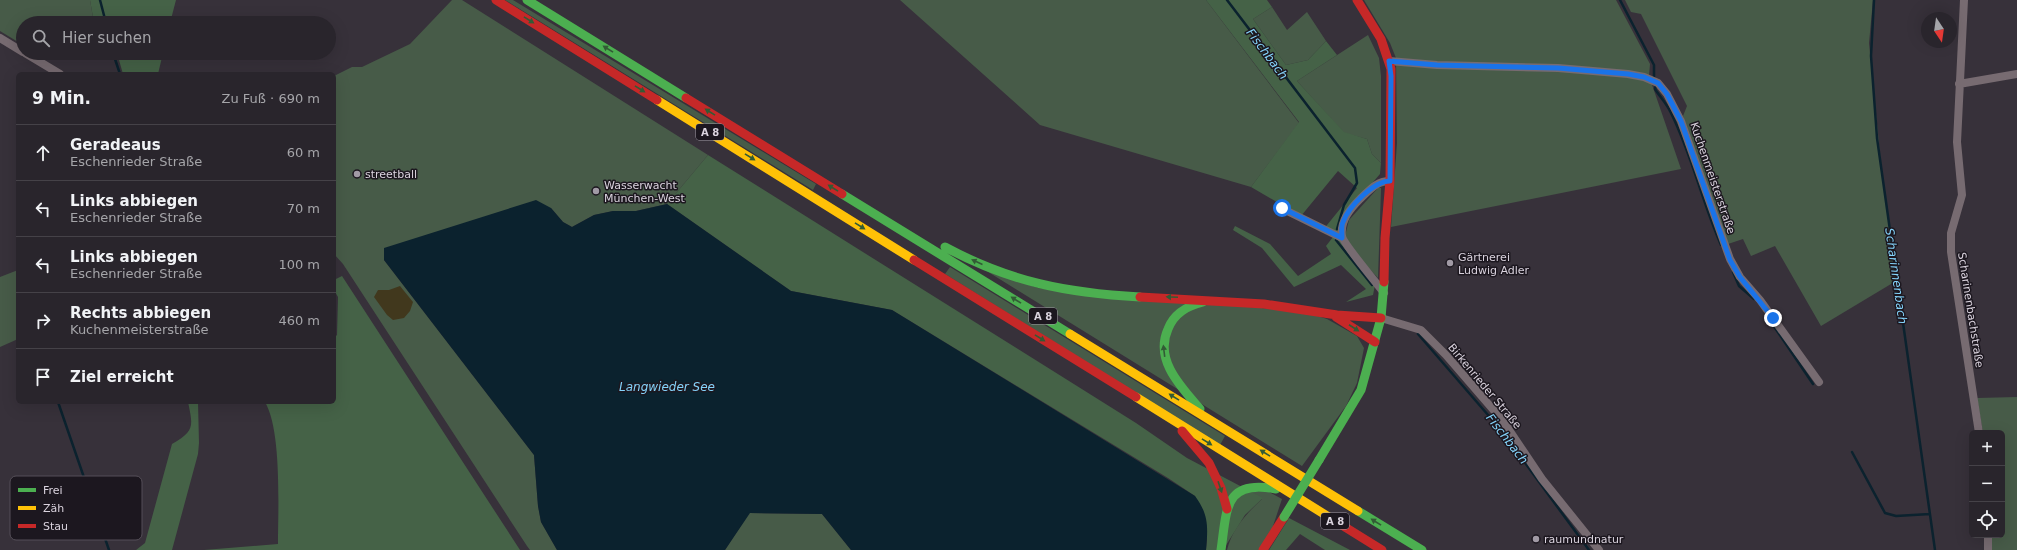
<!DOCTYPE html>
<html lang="de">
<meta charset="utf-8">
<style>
body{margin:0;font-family:"DejaVu Sans",sans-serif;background:#312d34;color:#f1f3f6}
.controls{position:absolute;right:12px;bottom:12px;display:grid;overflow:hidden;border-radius:6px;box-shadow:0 4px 16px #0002}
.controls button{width:36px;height:36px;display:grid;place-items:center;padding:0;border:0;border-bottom:1px solid #454248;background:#29252c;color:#f1f3f6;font:20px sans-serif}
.compass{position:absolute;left:1921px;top:12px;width:36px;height:36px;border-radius:50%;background:#29252c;box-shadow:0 4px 16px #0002;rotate:167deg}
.stop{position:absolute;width:12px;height:12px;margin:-9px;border:3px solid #1a73e8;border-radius:50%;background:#fff}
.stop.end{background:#1a73e8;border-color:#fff;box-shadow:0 1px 4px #0008}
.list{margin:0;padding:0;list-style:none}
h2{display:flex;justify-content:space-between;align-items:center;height:52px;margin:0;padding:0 16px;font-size:17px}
h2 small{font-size:13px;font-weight:400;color:#a5a5a9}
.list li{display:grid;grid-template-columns:26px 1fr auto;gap:12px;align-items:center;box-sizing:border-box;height:56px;padding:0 16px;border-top:1px solid #454248}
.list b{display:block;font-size:15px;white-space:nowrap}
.list p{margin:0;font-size:13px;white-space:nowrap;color:#a5a5a9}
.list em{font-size:13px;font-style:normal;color:#a5a5a9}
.icon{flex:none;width:22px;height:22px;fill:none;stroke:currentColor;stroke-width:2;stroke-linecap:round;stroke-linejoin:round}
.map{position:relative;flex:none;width:2017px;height:550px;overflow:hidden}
.search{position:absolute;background:#29252c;box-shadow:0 4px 16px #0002;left:16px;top:16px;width:320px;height:44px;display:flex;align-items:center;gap:10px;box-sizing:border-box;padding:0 14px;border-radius:22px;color:#a5a5a9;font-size:15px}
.panel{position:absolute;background:#29252c;box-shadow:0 4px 16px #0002;left:16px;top:72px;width:320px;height:332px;border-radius:6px}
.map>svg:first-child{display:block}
</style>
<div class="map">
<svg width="2017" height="550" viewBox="0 0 2017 550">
<rect width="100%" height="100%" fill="#37313a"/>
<!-- green -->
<path fill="#475b48" d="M0,0h90l4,23h-71v22l-23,-14z
M452,0h10l246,155 -41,49 -31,7h-23l-19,4 -22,12 -9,-5 -12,-14 -167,52 150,195 4,51 3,16 16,28h-27l-3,-4 -184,-282 -9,-10v-178l18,-9h10l48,-23z
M505,0h8l303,184 -3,6z
M900,0h306l93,123 -48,64 -211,-62z
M1364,0h252l34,64 -1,12 32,93 -290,58 6,-84 -1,-85 -6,-15z
M1625,0h248l-4,43 13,131 14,107 -75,45 -46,-80 -24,10 -8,-17 -15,5 -45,-128 4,-10 -46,-92 -10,-2z
M1272,7l15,23 20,-18 19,29 -18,19 -22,5 -33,-46z
M1368,35l11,23 2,18v87l-9,-9 -5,-15 -23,-6 -47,-52z
M1378,188h3v2l-3,88 -24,-26 -9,-16 4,-16z
M950,267l275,169 -5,9 -275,-171z
M18,270v69l-18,8v-70z
M985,270l53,18 267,24 22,7 30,17 7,12 -7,35 -11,23 -44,60z
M2017,397v153h-25v-15h10v-102h-19l-6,-35z
M1250,492h19l13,7 -10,30 -13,21h-32c5,-21 20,-37 35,-51z
M749,513l73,1 29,36h-126z"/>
<!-- forest -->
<path fill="#456247" d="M90,0h86l-6,23h-76z
M1206,0h61l5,7 -19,12 33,46 22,-5 18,-19 11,14 -40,26 47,51 23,7 5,15 9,9 -1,11 -26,30 -13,36 34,45 -2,10 -27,7 20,-13 -25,-24 -47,22 -32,-39 -29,-18 2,-4 35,18 28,32 33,-22 -5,-8 7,-9 -10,-7 34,-42 -19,-17 -37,45 -50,-29 48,-65z
M117,53h46l-5,21h-35z
M708,155l428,268 51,35 76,40 -18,17 -22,35h-17l1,-11 -12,-43 -27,-18 -276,-168 -101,-19 -124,-87z
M342,276l178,274h1h-317l74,-6c0,-35 4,-113 -13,-142h69v-64l3,-3 1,-38 -4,-7v-10z
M188,402h10l1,41 -1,11 -26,96h-36l9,-7 27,-99c23,-13 21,-18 16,-42z
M1289,518l61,32h-25l-25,-16 -14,16h-17z"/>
<!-- sand -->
<path fill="#41381d" d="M400,286l13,16 -3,9 -6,7 -11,2 -6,-5 -13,-18 4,-7h11z"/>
<!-- water -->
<path fill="#0b222e" d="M536,200l15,8 12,14 9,5 22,-12 19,-4h23l31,-7 124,87 101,19 303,186c14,19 13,31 11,54h-355l-29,-36 -72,-1 -25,37h-168l-16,-28 -3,-16 -4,-51 -150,-195v-12z"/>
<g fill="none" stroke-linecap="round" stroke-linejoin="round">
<!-- stream -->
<path stroke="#0b222e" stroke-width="2.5" d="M100,0l6,23
M1227,0l128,168 2,15 -13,22 -7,24
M1620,0l34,65v14
M1874,0l-3,56 6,82 58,412
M113,53l7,21
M1656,86l-1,3c5,8 12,15 16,24 21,42 31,89 50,132
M1336,240l36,45
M1733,272l6,14 15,13
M1769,319l44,65
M1418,334l83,96 88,120
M58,402l51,148
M1852,452l33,61 11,3 34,-2"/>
<!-- street -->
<path stroke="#776b71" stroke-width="8" d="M1964,0l-7,142 5,53 -11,38v19l28,181
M0,38l23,14
M25,53l35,21
M1389,61l48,4 121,3 70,6 16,3 14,6 9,11 14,27 49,138 10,18 20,23 59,82
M1959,84l58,-10
M1281,208l61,30
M1384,293c-7,-10 -41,-49 -42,-57 -2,-15 8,-27 18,-37 10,-9 16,-18 30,-18
M1381,318l40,12 25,25 57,66 39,58 57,71
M1988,550v-15"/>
<!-- fast -->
<path stroke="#4caf50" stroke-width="9" d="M527,0l159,98
M842,194l228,140
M945,247c65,35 122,46 195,50
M1200,409c-19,-22 -46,-49 -32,-80 6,-16 19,-23 35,-27
M1319,460l42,-70 20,-72 3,-36
M1358,511l64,39
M1221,550c6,-41 3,-71 55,-61"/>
<!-- slow -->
<path stroke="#ffc107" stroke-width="9" d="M657,100l257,160
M1070,334l288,177
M1136,397l196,122"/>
<!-- jam -->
<path stroke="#c62828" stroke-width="9" d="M496,0l161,100
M1357,0l24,39 10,30 -1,112 -5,57 -1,44
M686,98l156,96
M914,260l222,137
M1140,297l124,7 73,11 44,3
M1336,317l39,25
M1182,431l27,32 12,25 6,21
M1332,519l50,31
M1263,550l21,-33"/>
<!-- fast-bridge -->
<path stroke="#4caf50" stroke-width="9" d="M1284,517l35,-57"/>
</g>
<!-- one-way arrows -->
<defs><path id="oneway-solid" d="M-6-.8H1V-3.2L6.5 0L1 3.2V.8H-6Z"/></defs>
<g fill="#325b35">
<use href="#oneway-solid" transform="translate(529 20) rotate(32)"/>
<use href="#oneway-solid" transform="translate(608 49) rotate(-148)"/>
<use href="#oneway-solid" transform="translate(640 89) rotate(32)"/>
<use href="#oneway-solid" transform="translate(710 112) rotate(-148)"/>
<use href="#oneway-solid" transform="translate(750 157) rotate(32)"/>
<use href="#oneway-solid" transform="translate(833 188) rotate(-148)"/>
<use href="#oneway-solid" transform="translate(860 226) rotate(32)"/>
<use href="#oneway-solid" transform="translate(977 262) rotate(-156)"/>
<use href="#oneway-solid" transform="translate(1172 297) rotate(-177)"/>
<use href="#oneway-solid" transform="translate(1016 300) rotate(-148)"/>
<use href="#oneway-solid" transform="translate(1354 328) rotate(33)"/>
<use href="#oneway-solid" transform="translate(1040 338) rotate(32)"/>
<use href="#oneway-solid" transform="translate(1164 351) rotate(-97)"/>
<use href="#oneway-solid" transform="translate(1174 397) rotate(-148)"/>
<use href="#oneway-solid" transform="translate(1207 442) rotate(32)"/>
<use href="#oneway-solid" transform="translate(1265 453) rotate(-148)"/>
<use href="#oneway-solid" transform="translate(1220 487) rotate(71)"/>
<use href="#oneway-solid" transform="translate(1376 522) rotate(-148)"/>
</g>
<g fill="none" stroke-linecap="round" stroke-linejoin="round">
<!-- route -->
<path stroke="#1a73e8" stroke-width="5" d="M1282,208l60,30c0,-5 -1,-12 1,-16 6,-16 31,-41 47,-41l1,-105 -2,-15 48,4 121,3 70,6 16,3 14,6 9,11 14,27 49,139 10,17 33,41"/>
</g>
<!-- markers -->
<g fill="#a19aa5" stroke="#1c171f" stroke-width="1.5">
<circle cx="357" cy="174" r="4"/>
<circle cx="596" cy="191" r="4"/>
<circle cx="1450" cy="263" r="4"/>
<circle cx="1536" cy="539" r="4"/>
</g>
<g text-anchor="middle" stroke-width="3" stroke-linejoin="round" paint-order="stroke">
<!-- shield labels -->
<g fill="#1c171f" stroke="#a19ba5" stroke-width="1">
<rect x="696" y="124" width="28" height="16" rx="3"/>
<rect x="1029" y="308" width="28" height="16" rx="3"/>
<rect x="1321" y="513" width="28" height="16" rx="3"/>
</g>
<g font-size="10" font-weight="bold" fill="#dad3de">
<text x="710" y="136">A 8</text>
<text x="1043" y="320">A 8</text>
<text x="1335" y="525">A 8</text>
</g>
<!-- poi labels -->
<g font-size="11" fill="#dad3de" stroke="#1c171f" text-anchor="start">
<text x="365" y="178">streetball</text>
<text x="604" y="189">Wasserwacht<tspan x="604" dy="13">München-West</tspan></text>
<text x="1458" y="261">Gärtnerei<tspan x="1458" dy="13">Ludwig Adler</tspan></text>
<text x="1544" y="543">raumundnatur</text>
</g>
<!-- street labels -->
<g font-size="11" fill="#dad3de" stroke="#1c171f">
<text transform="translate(1713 178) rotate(71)" y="4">Kuchenmeisterstraße</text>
<text transform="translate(1971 310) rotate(81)" y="4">Scharinenbachstraße</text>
<text transform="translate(1485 386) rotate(50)" y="4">Birkenrieder Straße</text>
</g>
<!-- water labels -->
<g font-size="12" font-style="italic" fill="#84d3fa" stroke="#1c171f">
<text transform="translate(1267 54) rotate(53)" y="4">Fischbach</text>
<text transform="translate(1896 276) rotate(82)" y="4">Scharinnenbach</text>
<text x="667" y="391">Langwieder See</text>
<text transform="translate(1507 439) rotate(52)" y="4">Fischbach</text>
</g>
</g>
<!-- legend -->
<rect x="10" y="476" width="132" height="64" rx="6" fill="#1c171f" stroke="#554f58" stroke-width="1"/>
<rect x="18" y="488" width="18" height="4" fill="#4caf50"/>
<rect x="18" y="506" width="18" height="4" fill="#ffc107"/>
<rect x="18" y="524" width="18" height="4" fill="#c62828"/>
<g font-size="11" fill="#dad3de">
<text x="43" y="494">Frei</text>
<text x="43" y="512">Zäh</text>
<text x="43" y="530">Stau</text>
</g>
</svg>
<div class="controls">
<button>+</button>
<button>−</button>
<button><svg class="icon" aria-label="locate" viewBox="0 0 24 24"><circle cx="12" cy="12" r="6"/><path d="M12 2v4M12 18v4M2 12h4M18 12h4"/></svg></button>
</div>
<svg class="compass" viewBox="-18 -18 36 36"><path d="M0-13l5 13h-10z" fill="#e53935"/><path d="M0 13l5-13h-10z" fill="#a5a5a9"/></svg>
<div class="stop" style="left:1282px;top:208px"></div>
<div class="stop end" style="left:1773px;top:318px"></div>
<div class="search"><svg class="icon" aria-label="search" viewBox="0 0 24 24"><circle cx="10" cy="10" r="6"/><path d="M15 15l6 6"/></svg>Hier suchen</div>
<section class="panel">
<h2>9 Min.<small>Zu Fuß · 690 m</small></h2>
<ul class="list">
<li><svg class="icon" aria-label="ahead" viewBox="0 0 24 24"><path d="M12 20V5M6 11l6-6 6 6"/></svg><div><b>Geradeaus</b><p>Eschenrieder Straße</p></div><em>60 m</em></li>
<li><svg class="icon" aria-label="left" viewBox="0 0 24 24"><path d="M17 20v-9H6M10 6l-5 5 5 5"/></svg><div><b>Links abbiegen</b><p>Eschenrieder Straße</p></div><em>70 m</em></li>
<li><svg class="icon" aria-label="left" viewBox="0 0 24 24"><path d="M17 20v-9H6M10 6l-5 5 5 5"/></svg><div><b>Links abbiegen</b><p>Eschenrieder Straße</p></div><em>100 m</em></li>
<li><svg class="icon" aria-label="right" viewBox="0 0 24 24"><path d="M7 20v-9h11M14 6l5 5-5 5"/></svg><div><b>Rechts abbiegen</b><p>Kuchenmeisterstraße</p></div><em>460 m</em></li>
<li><svg class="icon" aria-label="arrive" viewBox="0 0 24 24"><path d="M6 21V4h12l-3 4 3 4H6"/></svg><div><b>Ziel erreicht</b></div></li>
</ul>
</section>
</div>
